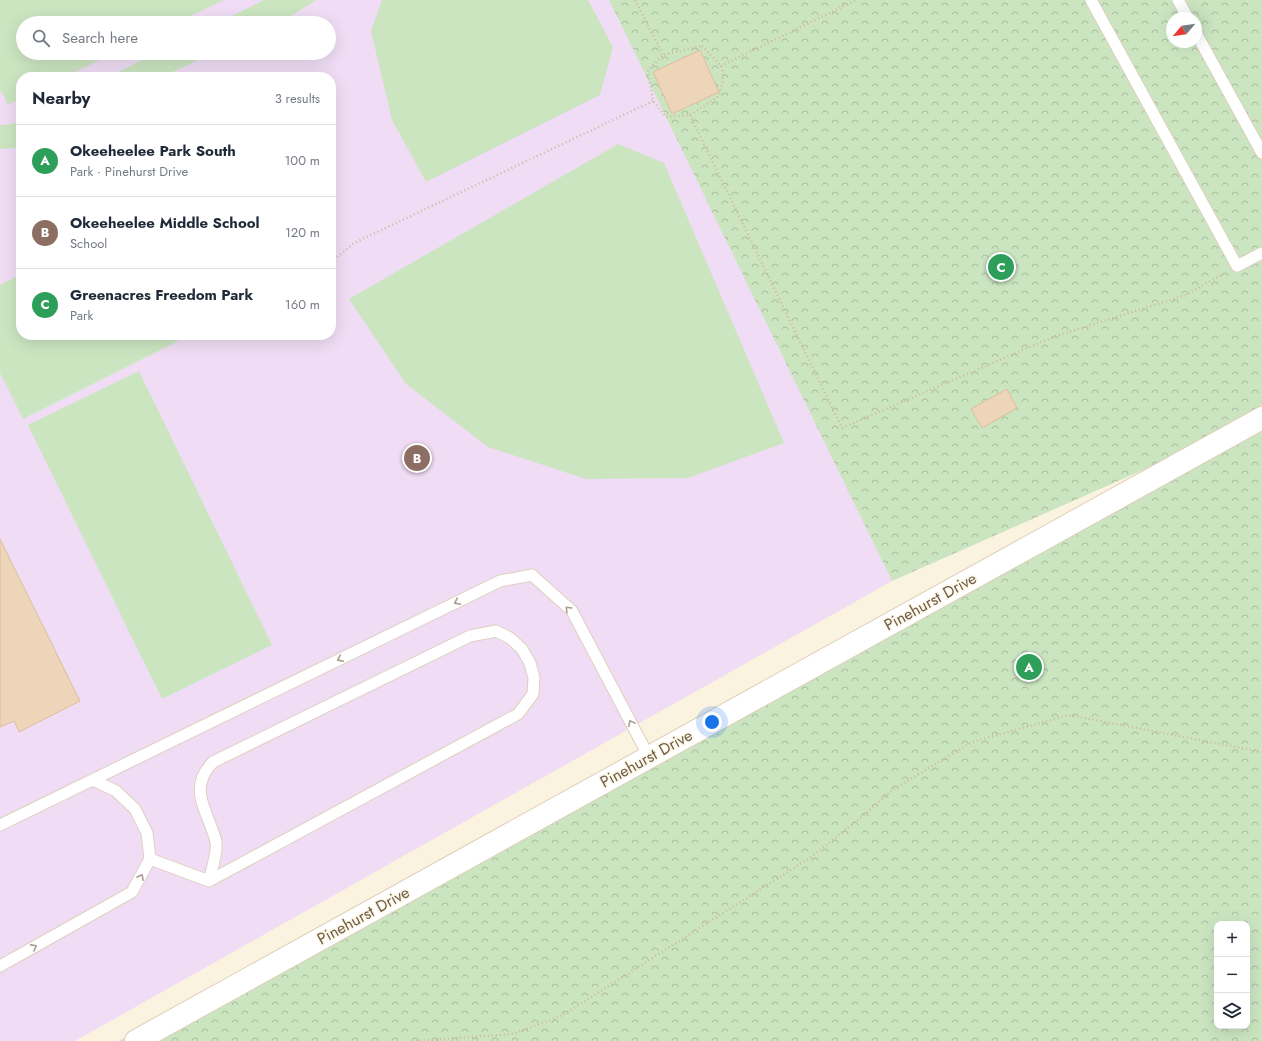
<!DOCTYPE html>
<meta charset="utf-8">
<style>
body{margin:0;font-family:Jost,sans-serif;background:#f2f2f3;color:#1f2937}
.controls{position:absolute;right:12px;bottom:12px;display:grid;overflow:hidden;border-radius:8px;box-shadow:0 4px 16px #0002}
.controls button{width:36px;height:36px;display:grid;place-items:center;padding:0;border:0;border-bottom:1px solid #e0e1e3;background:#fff;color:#1f2937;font:20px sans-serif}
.compass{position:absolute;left:1166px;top:12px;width:36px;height:36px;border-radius:50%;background:#fff;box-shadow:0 4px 16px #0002;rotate:241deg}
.you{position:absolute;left:712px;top:722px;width:14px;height:14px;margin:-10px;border:3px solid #fff;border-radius:50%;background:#1a73e8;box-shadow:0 0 0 6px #1a73e833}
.badge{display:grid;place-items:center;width:26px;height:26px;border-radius:50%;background:#745041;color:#fff;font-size:13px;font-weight:700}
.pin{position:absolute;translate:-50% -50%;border:2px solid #fff;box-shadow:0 1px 4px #0006}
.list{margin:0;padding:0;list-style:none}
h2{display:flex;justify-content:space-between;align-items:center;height:52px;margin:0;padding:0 16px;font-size:17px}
h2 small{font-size:13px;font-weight:400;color:#747a83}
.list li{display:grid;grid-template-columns:26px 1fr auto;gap:12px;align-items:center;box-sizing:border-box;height:72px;padding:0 16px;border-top:1px solid #e0e1e3}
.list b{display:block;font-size:15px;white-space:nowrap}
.list p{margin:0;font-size:13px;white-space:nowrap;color:#747a83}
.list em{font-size:13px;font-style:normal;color:#747a83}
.icon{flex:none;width:22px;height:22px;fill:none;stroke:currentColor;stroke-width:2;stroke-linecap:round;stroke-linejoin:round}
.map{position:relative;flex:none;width:1262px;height:1041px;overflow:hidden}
.search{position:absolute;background:#fff;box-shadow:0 4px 16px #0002;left:16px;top:16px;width:320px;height:44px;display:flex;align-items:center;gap:10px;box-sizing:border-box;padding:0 14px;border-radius:22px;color:#747a83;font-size:15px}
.panel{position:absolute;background:#fff;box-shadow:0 4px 16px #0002;left:16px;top:72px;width:320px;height:268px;border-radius:16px}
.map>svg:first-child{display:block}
</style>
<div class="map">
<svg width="1262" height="1041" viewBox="0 0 1262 1041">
<defs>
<pattern id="park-crowns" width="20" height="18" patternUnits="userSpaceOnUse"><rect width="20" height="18" fill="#cbe5c1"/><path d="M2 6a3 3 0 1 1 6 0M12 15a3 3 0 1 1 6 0" fill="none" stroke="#a9bd9f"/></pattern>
</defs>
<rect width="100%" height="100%" fill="#faf3e0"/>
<!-- education -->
<path fill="#f0ddf5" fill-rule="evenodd" d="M0,0h613l279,581 -817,460h-75zM23,23h306v30h-306zM21,77h310v258h-310z"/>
<!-- grass -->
<path fill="#cbe5c1" d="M0,0h224l-48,23h-153v30h91l-49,24h-44v21l-13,7 -8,-16z
M264,0h52l-20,13 -21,10h-57z
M382,0h206l25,47 -13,48 -174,87 -34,-62 -21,-89z
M157,53h56l-51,24h-54z
M21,120v25l-6,3 -15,1v-24l13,-1z
M618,144l46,19 120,280 -96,35 -102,1 -98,-32 -82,-63 -57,-85z
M21,274v61h169l-167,84 -23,-46v-88z
M139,371l133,274 -110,54 -134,-274z"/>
<!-- park -->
<path fill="url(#park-crowns)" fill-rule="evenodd" d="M609,0h653v1041h-1143l1076,-594 -303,134zM1172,18h24v24h-24zM1217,924h30v102h-30z"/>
<!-- building -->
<path fill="#edd5ba" stroke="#debd9c" d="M700,50l19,42 -47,22 -19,-42z
M1007,389l10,19 -35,20 -11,-19z
M0,539l80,162 -61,31 -5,-11 -14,6z"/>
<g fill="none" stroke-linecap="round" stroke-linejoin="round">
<defs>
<path id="lane" d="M1091,0l146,266 25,-13
M1178,0l10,18
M1196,33l66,120
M0,825l500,-244 32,-6 40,36 77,146
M150,859l59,22 309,-167 15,-20 1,-16 -4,-15 -8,-14 -12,-11 -14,-7 -26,5 -257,126c-27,28 -4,50 3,80 2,7 -5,31 -7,39
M0,966l132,-74 18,-33 -3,-26 -12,-24 -19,-18 -23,-11"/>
<path id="secondary" d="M136,1041l1126,-623"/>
</defs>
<!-- lane casing -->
<use href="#lane" stroke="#ddd0bd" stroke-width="13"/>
<!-- secondary casing -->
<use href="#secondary" stroke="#decfb9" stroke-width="24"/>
<!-- path -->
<path stroke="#d1b89e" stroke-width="2.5" stroke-dasharray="1 3" stroke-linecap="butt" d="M635,0l28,55
M702,46l19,20 3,9 -5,21 -29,19 -24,2 -13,-16 -5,-31 15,-15z
M721,66l135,-66
M690,115l152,313 211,-91 133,-42 37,-21
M331,262l23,-19 299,-142
M416,1041l97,-7 50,-19 248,-158 53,-42 30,-26 78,-47 97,-27 193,37"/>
<!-- lane -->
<use href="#lane" stroke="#fff" stroke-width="11"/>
<!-- secondary -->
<use href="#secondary" stroke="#fff" stroke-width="22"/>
</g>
<!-- one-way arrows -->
<defs><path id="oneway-chevron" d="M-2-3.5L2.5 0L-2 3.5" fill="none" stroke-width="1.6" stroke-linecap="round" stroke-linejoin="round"/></defs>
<g stroke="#a89d92">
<use href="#oneway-chevron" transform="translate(457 602) rotate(154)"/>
<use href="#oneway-chevron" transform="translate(568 609) rotate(-134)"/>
<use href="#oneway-chevron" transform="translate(340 659) rotate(154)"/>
<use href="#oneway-chevron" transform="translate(631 723) rotate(-118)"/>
<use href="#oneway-chevron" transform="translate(141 877) rotate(-61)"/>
<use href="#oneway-chevron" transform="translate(34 947) rotate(-29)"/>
</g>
<g text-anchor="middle" stroke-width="3" stroke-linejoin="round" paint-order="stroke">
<!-- street labels -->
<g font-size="16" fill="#6e5b4a" stroke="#fdf7e6">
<text transform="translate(930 601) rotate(-29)" y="6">Pinehurst Drive</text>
<text transform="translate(646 758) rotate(-29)" y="6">Pinehurst Drive</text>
<text transform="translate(363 915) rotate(-29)" y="6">Pinehurst Drive</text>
</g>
</g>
</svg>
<div class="controls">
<button>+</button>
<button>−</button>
<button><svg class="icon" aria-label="layers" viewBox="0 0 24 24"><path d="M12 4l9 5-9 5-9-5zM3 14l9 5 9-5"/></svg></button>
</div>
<svg class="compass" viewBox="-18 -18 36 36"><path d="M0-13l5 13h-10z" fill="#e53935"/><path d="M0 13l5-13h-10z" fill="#747a83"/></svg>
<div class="you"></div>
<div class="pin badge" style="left:1029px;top:667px;background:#2e9e5b">A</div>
<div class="pin badge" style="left:417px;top:458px;background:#8d6e63">B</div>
<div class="pin badge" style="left:1001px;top:267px;background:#2e9e5b">C</div>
<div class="search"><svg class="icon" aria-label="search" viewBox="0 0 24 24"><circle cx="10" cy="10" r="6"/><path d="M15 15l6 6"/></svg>Search here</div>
<section class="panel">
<h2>Nearby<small>3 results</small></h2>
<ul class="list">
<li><span class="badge" style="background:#2e9e5b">A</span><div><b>Okeeheelee Park South</b><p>Park · Pinehurst Drive</p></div><em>100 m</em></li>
<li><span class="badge" style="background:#8d6e63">B</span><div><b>Okeeheelee Middle School</b><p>School</p></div><em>120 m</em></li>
<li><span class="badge" style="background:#2e9e5b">C</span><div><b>Greenacres Freedom Park</b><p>Park</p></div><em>160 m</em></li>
</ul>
</section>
</div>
